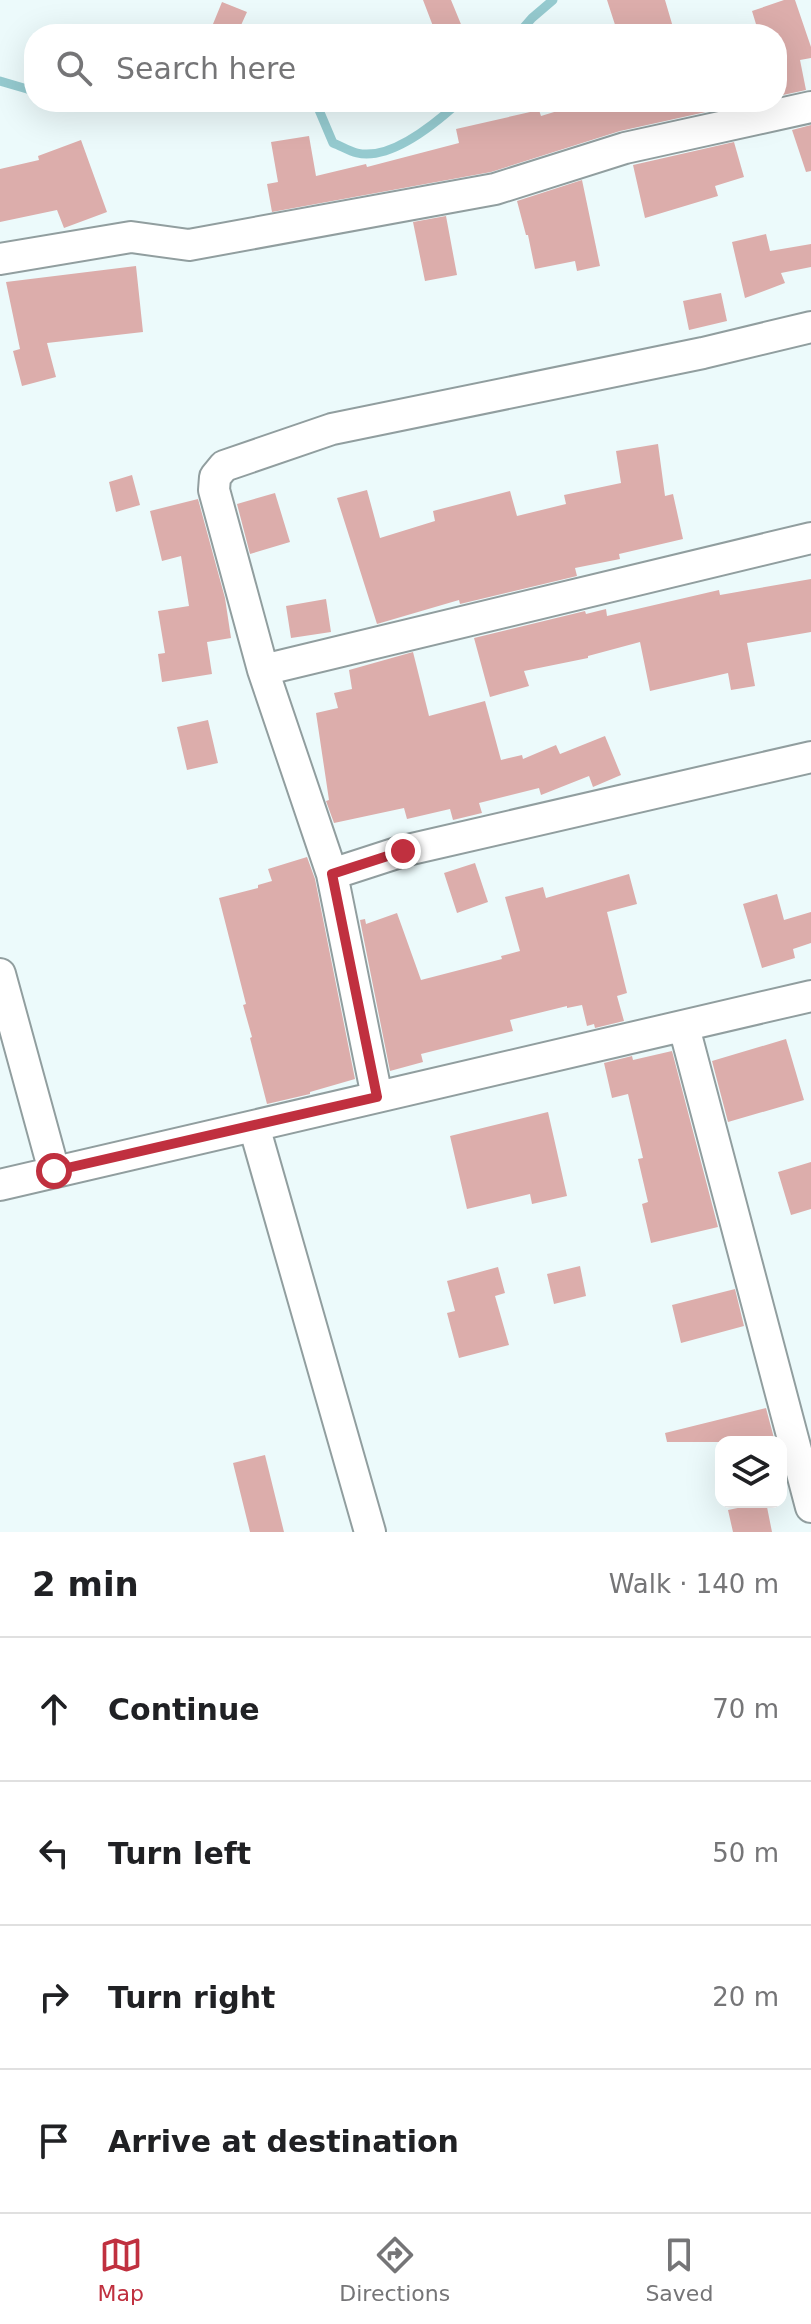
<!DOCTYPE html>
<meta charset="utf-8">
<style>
body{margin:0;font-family:"DejaVu Sans",sans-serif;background:#f6f6f6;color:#202124}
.controls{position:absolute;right:24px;bottom:24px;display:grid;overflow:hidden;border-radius:16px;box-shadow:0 8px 32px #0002}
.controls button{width:72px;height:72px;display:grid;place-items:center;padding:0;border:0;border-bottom:2px solid #e0e0e0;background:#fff;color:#202124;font:40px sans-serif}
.stop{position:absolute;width:24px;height:24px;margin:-18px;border:6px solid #c0303f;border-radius:50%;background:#fff}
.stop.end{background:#c0303f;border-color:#fff;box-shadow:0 2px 8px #0008}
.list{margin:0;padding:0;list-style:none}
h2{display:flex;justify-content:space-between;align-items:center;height:104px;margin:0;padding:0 32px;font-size:34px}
h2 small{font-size:26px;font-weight:400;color:#757577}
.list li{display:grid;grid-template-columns:52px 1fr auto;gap:24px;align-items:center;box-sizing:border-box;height:144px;padding:0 32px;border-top:2px solid #e0e0e0}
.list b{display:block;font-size:30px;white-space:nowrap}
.list em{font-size:26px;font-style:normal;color:#757577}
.icon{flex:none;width:44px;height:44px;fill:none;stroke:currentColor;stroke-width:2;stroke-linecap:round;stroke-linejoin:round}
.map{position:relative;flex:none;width:811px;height:1532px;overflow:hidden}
.search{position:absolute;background:#fff;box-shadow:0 8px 32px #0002;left:24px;right:24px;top:24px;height:88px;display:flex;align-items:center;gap:20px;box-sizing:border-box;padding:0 28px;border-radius:32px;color:#757577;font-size:30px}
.sheet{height:680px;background:#fff}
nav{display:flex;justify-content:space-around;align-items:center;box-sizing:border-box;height:112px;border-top:2px solid #e0e0e0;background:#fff;font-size:22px;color:#757577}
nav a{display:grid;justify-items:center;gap:4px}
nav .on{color:#c0303f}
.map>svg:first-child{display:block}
</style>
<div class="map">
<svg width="811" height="1532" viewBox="0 0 811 1532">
<rect width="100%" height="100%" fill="#ecfafb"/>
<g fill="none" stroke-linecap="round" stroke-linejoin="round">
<!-- stream -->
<path stroke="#95cacf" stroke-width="9" d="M518,34l14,-16 21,-18
M0,81l34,10
M313,102l6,8 14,33c8,3 16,8 24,10 34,8 79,-30 102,-51"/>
</g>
<!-- building -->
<path fill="#dcadab" d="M423,0h28l14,34h-29z
M607,0h58l10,34h-57z
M784,0h11l16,47v11l-11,2 6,30 -23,5 -6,-30v-31h-18l-7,-23z
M222,2l25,10 -10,22 -24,-10z
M587,102h136l1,6 -104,23 -129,41 -219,40 -5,-28 11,-2 -7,-40 38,-6 7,40 50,-12 1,3 92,-24 -3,-14 83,-19 2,6z
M811,125v46l-5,1 -14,-42z
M81,140l26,72 -43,16 -7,-18 -57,12v-53l39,-9 -1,-4z
M734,142l10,35 -29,9 3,10 -73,22 -12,-53z
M582,180l18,86 -23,5 -2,-10 -40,8 -7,-34h-2l-9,-34z
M446,216l11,59 -32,6 -12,-59z
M766,234l4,17 41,-7v23l-30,6 4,10 -40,15 -13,-56z
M136,266l7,66 -96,11 9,34 -34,9 -9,-35 7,-2 -14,-67z
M721,293l6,28 -38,9 -6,-29z
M658,444l7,52 8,-2 10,45 -64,15 1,5 -45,9 2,8 -117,28 -1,-4 -82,24 -40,-126 30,-8 13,48 55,-17 -2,-10 77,-20 7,25 49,-12 -2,-9 57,-12 -5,-32z
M132,475l8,30 -24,7 -7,-30z
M275,493l15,49 -40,12 -13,-50z
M198,499l27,99 6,40 -24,4 5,32 -50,8 -4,-28 7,-1 -7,-42 31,-5 -8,-50 -19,5 -12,-50z
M811,579v53l-64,11 8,43 -24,4 -3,-17 -78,18 -10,-49 -52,14v2l-64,13 5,15 -39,11 -16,-59 111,-27 1,3 20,-5 1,7 112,-26 1,5z
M326,599l5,33 -40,6 -5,-32z
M413,652l16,64 56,-15 16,59 21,-5 1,4 33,-14 4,9 45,-18 16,39 -28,12 -4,-11 -48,19 -2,-7 -60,15 3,10 -29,7 -3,-11 -43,10 -3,-11 -70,15 -8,-22 3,-1 -13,-87 22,-5 -4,-15 18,-4 -3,-19z
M208,720l10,43 -31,7 -10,-43z
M307,857l8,22 40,200 -45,13v2l-43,10 -17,-66 2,-1 -9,-32 3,-1 -27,-106 39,-10v-3l14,-4 -4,-12z
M475,863l13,39 -31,11 -13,-40z
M629,874l8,30 -30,8 20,81 -10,3 7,25 -29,7 -1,-4 -7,2 -5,-21 -15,3v-2l-57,14 3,11 -92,23 2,8 -33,9 -30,-151 5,-1 1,5 31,-11 24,67 81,-21 -1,-3 19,-5 -15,-54 38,-10 3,11z
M777,894l7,26 27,-8v31l-18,6 2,9 -33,10 -19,-64z
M786,1039l18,61 -76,22 -16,-61z
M672,1051l46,176 -67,16 -9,-39 6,-2 -10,-43 5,-1 -15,-64 -16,4 -8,-35 28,-7 1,4z
M548,1112l19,84 -35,8 -2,-10 -63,15 -17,-73z
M811,1162v47l-20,6 -13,-43z
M580,1266l6,30 -32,8 -7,-30z
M498,1267l7,26 -10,3 14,49 -50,13 -12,-45 8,-2 -8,-30z
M735,1289l9,37 -63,17 -9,-38z
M766,1408l9,34h-108l-2,-9z
M265,1455l19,77h-34l-17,-69z
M766,1502l6,30h-39l-5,-22z"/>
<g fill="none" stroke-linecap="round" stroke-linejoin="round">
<defs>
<path id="minor" d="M0,259l131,-22 58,8 306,-56 130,-41 186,-41
M263,670l548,-132
M332,874l71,-23 408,-94
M0,974l54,197
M684,1027l127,480
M377,1097l-45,-223 -69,-204 -49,-180 1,-13 9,-11 108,-37 371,-76 108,-26
M254,1126l116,406
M0,1185l811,-189"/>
</defs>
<!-- minor casing -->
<use href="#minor" stroke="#919e9f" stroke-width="34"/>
<!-- minor -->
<use href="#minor" stroke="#fff" stroke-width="30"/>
</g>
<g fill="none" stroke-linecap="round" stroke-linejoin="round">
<!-- route -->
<path stroke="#c0303f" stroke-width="10" d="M54,1171l323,-74 -45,-223 71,-23"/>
</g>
</svg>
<div class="controls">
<button><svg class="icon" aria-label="layers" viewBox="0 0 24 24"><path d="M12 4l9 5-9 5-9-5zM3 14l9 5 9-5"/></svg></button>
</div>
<div class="stop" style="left:54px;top:1171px"></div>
<div class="stop end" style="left:403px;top:851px"></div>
<div class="search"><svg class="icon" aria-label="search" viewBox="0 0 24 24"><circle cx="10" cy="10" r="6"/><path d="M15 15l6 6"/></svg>Search here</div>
</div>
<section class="sheet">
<h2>2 min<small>Walk · 140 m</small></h2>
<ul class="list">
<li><svg class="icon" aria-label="ahead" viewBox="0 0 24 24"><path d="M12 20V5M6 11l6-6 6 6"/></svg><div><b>Continue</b></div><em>70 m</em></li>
<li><svg class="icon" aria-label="left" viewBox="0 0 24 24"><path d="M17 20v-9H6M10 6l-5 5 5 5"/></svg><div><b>Turn left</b></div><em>50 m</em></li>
<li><svg class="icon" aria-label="right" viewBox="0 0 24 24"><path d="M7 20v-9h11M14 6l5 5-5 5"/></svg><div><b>Turn right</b></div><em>20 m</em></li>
<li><svg class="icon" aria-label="arrive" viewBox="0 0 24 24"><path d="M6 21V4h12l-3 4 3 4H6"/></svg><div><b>Arrive at destination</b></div></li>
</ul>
</section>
<nav>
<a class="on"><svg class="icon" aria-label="map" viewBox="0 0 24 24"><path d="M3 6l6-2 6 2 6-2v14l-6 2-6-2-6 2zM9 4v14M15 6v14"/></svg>Map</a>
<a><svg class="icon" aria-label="directions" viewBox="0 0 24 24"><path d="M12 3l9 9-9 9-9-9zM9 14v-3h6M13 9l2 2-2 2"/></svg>Directions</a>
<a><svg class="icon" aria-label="saved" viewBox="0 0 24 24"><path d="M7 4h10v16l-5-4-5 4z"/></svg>Saved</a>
</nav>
